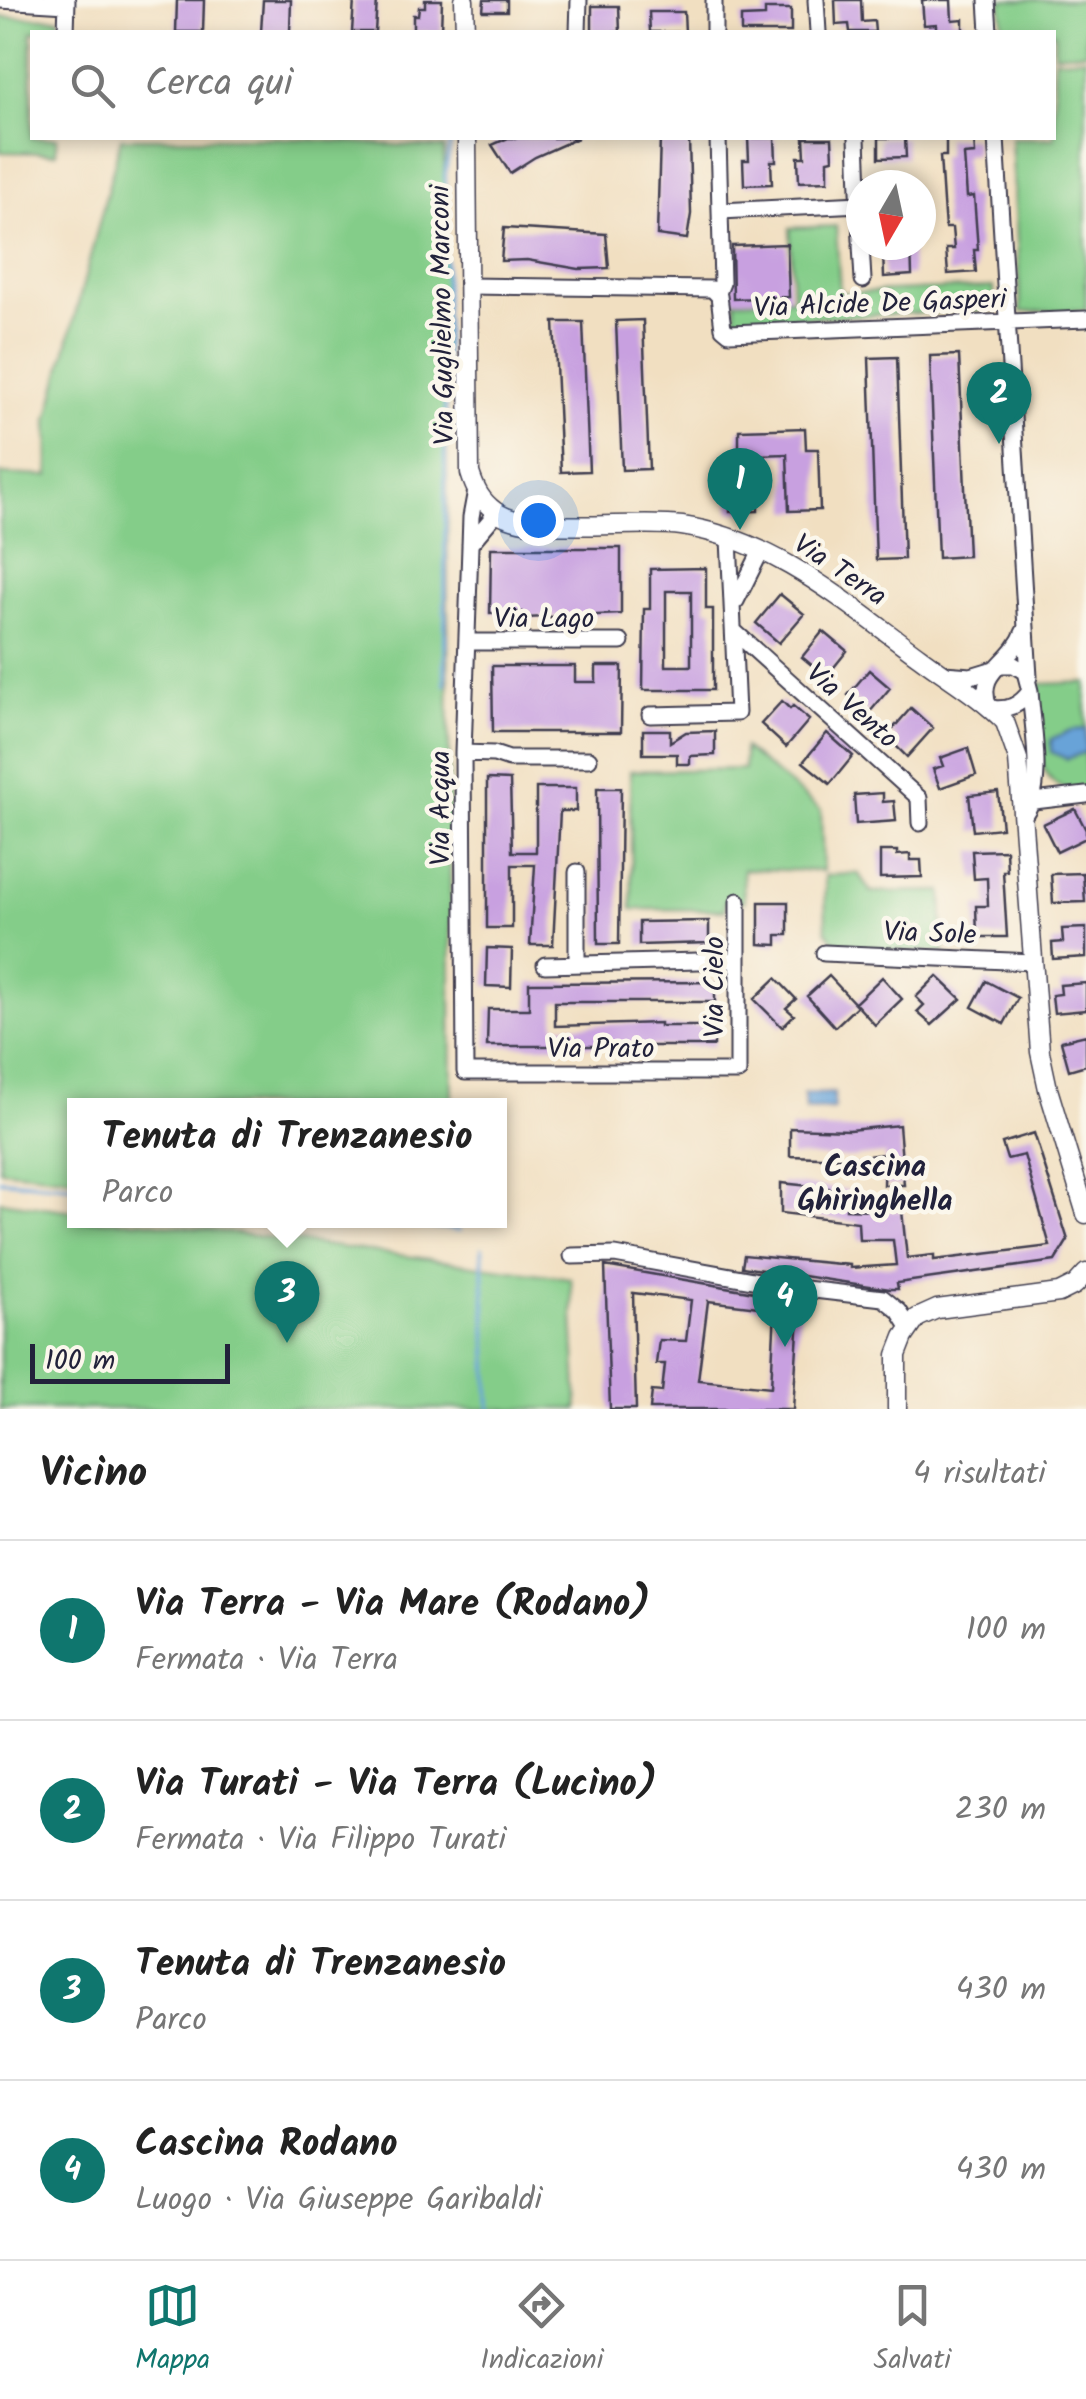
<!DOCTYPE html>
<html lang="it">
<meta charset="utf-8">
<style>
body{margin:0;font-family:Kalam,sans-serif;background:#f6f6f6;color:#222}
.compass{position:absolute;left:846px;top:170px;width:90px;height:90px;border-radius:50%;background:#fff;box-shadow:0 5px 15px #0003;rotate:189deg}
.scale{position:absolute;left:30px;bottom:25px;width:200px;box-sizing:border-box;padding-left:10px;border:5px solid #22223b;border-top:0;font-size:28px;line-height:35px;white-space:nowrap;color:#22223b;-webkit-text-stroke:8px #fbf7ec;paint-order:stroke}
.you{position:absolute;left:538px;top:520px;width:35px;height:35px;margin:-25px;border:8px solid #fff;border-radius:50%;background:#1a73e8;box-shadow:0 0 0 15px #1a73e833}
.badge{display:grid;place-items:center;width:65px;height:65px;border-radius:50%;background:#0f766e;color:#fff;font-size:32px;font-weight:700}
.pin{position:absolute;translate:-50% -82px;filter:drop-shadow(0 2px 5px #0008)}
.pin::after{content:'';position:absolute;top:52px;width:35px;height:30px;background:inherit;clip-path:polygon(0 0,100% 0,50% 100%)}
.popup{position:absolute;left:67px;top:1098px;width:440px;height:130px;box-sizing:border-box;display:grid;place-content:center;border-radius:0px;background:#fff;filter:drop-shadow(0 2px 8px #0005);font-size:32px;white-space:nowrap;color:#767676}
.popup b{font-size:38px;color:#222}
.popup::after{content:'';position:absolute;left:50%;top:100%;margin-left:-20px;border:20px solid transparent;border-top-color:#fff}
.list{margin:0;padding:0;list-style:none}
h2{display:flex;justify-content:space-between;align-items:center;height:130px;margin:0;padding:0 40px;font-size:42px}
h2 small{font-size:32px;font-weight:400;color:#767676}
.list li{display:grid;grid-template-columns:65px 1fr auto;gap:30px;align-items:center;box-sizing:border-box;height:180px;padding:0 40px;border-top:2px solid #e0e0e0}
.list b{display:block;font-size:38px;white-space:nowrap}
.list p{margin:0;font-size:32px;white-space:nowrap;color:#767676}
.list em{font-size:32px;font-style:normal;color:#767676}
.icon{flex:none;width:55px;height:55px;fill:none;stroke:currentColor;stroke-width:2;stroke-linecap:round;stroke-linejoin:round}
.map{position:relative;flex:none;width:1086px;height:1409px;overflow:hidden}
.search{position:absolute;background:#fff;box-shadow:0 5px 15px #0003;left:30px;right:30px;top:30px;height:110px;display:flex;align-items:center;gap:25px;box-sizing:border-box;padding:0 35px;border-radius:0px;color:#767676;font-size:38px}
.sheet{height:850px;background:#fff}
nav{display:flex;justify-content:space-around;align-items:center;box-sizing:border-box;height:140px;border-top:2px solid #e0e0e0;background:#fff;font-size:28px;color:#767676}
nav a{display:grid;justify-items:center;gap:5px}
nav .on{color:#0f766e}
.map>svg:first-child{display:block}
</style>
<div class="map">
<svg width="1086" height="1409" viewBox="0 0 1086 1409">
<rect width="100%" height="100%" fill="#fbf7ec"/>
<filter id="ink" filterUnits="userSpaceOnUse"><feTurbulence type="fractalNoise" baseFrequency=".01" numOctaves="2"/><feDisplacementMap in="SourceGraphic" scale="20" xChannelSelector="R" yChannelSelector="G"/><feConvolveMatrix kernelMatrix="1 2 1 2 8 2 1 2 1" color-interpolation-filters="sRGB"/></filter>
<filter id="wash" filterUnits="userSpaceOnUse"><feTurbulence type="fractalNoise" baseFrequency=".0048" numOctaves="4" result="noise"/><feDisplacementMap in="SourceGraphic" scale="40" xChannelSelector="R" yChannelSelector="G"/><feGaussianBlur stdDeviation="2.25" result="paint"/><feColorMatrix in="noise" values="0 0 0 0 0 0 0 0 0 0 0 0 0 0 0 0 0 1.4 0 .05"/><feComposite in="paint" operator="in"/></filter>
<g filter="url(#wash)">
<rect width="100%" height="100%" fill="#f1dfc1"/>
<!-- green -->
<path fill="#84cd89" stroke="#537862" stroke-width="2.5" d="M1001,0h85v52l-32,2v-22h-51z
M0,17l59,1v14h-27v106h25l-1,15 -56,-1z
M1086,57v253l-65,2 -10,-174h43v-79z
M121,138h159l164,10 8,957 -378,1v72l-74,-8v-696l49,2 -1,-56z
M836,226l4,67 153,-6 1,23 -258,11 -1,-20 58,-3 -3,-70z
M1086,682v110c-61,2 -46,-65 -47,-108z
M744,748l77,62 2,61 -80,-2 1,33 -19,-1v9l-93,-1 -2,-138 114,-2z
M858,873l13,19 71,-1 2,62 -104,-5 -14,-17 -1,-55z
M0,1201l74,10v9l70,1 427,57 7,131h-578z"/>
<!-- water -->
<path fill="#67a3d8" stroke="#44628a" stroke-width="2.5" d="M1086,729v23l-19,7 -16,-7v-13l20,-9z
M834,1093v16l-29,1 -1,-16z"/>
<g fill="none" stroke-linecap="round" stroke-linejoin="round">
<!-- stream -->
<path stroke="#67a3d8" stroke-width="4" d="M445,684v-509l6,-37
M0,1180l74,6
M380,1220l79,10
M482,1248l8,161"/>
</g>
<g id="blocks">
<!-- building -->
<path fill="#c8a0e0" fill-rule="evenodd" d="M177,0h27l-1,32h-27z
M263,0h28l-1,32h-29z
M354,0h23l-2,32h-23z
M425,0h17l-1,32h-28v-17h5l1,-8h6z
M484,0h23v11h-24z
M835,0h26l1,22 12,-1 1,11h-25l-1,-8 -13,1z
M922,0h29l1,20 11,-1v13h-27v-8l-12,1z
M592,6h27l1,26h-28z
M765,9h26v23h-50v-15l24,-1z
M649,12h35l1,20h-35z
M508,138h70l-43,19 -25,16 -18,-28z
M660,138h29l2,76 -4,25 -30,-4z
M748,138h27l1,23h-5l1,23 -28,1 -1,-25h6z
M804,138h28l1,21 -5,1v21l-29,1 -1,-25h7z
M879,138h26l1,19 -27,1z
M946,138h28l1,16 -11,1 3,42 7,-1 4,54h-4l2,22 -28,2 -2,-25h8l-2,-21h-7l-2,-26 -3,-46h6z
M504,228l102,6 3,34 -30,1 -52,-9 -26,1z
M787,244l2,53 -56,2 -1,-53z
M889,245h22l1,30 -28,2 -1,-25h6z
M643,320l6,149 -27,1 -6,-149z
M554,322h29l6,149 -28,1z
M959,355l9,201 -30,2 -8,-202z
M897,357l7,202 -28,1 -7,-202z
M805,428l1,21h12l2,61 -31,1 -2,-57 -30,1 1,56 -28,1 -2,-59h11v-23z
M491,548h130v66l-97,4 -1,-6 -33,1z
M706,568v41h7v81h-70l1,-81h6v-40zM666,591h25v75h-25z
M780,594l24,20 -25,29 -23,-20z
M823,631l24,20 -21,26 -24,-20z
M492,666h83v16h21v-16h26l-1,66h-128z
M869,670l21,18 -21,25 -21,-18z
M782,701l8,8 3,-3 16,14 -23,27 -25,-23z
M911,708l22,20 -26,29 -13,-13 4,-4 -8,-8z
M643,730h27v12l16,-10 29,-1v24l-25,1v8h-13v-10h-34z
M827,733l26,23 -23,28 -27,-22z
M968,748l8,27 -36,13 -7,-19 10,-3 -3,-8z
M487,779l23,1 2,72h24v-64h40v23h-16l-7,134h-23l5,-80h-23v63h-25z
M597,788h24l-2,156h-21z
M998,792l4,36 -29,3 -4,-36z
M883,793v9l11,-1 2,20 -40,3 -2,-29z
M1075,809l11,21v8l-29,14 -14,-28z
M1006,850l1,21h-4l4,66h-30l-1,-31h12l-1,-28 -13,1 -2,-28z
M880,851h17v4l13,-1v6h11l1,17 -42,1z
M1083,873l2,29 -32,1 -2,-29z
M759,902h29v33h-11v10l-18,-1z
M709,921v22l-70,2v-23z
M1086,928v29l-33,2 -1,-16 11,-1 -1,-13z
M487,948l25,1 -1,38 -25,-1z
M829,976l28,30 -22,21 -28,-31z
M937,976l24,23 -29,26 -15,-13 7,-7 -8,-8z
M882,977l20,22 -27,26 -20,-22z
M776,978l20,21 -10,9 8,7 -12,12 -28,-28z
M986,981l32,17 -14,26 -32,-17z
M715,982v20h-160v24l105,-3v3h54v20h-227l1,-37h41v-26z
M1086,983v27l-32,3 -2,-18 9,-1 -1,-9z
M1086,1035v30l-17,5 -8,-29z
M899,1125l5,60h-20l1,-31 -36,4 -59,-2v-28l59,2z
M1034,1133l34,107 -13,21 -158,22 1,6h-8l-148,-22 2,-12 106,10v3l46,-3 -3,-25h-34l-1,-18 -77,-9v-30l67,7 -2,19 56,2 5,47 27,-3v5l116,-14 -26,-91 -17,4 -5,-16z
M605,1266l195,34 -7,109h-143l2,-18 10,1 3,-28h-9l3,-24 27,1 5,-41 -58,-7 3,116h-26zM708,1301l67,8 -4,78 -73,-7z"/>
</g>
</g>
<g filter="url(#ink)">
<use href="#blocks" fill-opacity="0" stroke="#413e4f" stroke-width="2.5"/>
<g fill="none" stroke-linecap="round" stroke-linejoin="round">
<defs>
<path id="minor" d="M0,0l67,4
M714,0v32
M816,0l2,32
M987,0l2,32
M66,32l1,-32
M578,32l1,-32
M857,138l4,103
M996,138l33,539
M721,211l139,-7
M861,245l2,35
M468,286l244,3 7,7 4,32 6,5 357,-14
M718,293l4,-10 -4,-145
M476,490l-5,27 -8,236 2,319h273v-171
M470,544l27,-32
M736,601l25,-50
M735,632l184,166 1,25
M467,642h154
M1002,665h12l11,7 5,19c-10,15 -23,20 -41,17 -14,-39 22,-42 35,-77
M944,674l27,2 23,-7
M650,715l87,-2 -8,-174
M463,753l31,1 15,5h80
M1034,801l52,-6
M1023,816c23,-25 9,-92 7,-125
M577,872v92
M824,953l208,9
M545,965l192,-5
M572,1256l43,-1 182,33 86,10 16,13 10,16"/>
<path id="tertiary" d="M464,0l1,32
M467,138l3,335c5,16 11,28 25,38 35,26 139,8 187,15 94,14 165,78 238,131 28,21 61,40 85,65l13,37 22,293 8,37 38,125
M897,1409v-54l7,-18 13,-19 20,-9 122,-16 16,-8 11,-12"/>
</defs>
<!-- minor casing -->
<use href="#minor" stroke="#413e4f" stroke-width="19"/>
<!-- tertiary casing -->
<use href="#tertiary" stroke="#413e4f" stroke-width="21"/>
<!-- minor -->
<use href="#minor" stroke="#fff" stroke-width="15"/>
<!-- tertiary -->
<use href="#tertiary" stroke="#fff" stroke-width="18"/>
</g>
</g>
<g text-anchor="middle" stroke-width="9" stroke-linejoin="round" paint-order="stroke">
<!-- street labels -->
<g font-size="28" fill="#22223b" stroke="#fbf7ec">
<text transform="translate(880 302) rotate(-2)" y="10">Via Alcide De Gasperi</text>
<text transform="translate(441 315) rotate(-91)" y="10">Via Guglielmo Marconi</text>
<text transform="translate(841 569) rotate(34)" y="10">Via Terra</text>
<text x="544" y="627">Via Lago</text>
<text transform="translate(853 705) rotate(42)" y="10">Via Vento</text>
<text transform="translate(439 808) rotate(-90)" y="10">Via Acqua</text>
<text transform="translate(930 932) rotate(2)" y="10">Via Sole</text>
<text transform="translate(713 987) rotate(-90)" y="10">Via Cielo</text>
<text x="601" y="1057">Via Prato</text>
</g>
<!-- neighbourhood labels -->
<g font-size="30" font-weight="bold" fill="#22223b" stroke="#fbf7ec">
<text x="875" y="1176">Cascina<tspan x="875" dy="34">Ghiringhella</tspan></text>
</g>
</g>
</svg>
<svg class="compass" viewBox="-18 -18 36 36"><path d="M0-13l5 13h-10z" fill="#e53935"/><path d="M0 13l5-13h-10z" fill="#767676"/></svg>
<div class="scale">100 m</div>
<div class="you"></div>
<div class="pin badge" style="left:740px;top:530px">1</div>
<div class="pin badge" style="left:999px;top:444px">2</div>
<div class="pin badge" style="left:287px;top:1343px">3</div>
<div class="popup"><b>Tenuta di Trenzanesio</b>Parco</div>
<div class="pin badge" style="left:785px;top:1347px">4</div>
<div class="search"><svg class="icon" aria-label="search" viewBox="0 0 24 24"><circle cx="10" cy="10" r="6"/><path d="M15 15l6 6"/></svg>Cerca qui</div>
</div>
<section class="sheet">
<h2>Vicino<small>4 risultati</small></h2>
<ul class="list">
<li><span class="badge">1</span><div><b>Via Terra - Via Mare (Rodano)</b><p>Fermata · Via Terra</p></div><em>100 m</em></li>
<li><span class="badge">2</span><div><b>Via Turati - Via Terra (Lucino)</b><p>Fermata · Via Filippo Turati</p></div><em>230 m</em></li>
<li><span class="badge">3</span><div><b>Tenuta di Trenzanesio</b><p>Parco</p></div><em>430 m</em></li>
<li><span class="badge">4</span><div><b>Cascina Rodano</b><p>Luogo · Via Giuseppe Garibaldi</p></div><em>430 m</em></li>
</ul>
</section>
<nav>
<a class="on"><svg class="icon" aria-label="map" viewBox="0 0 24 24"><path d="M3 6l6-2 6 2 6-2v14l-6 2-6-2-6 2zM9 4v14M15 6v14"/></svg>Mappa</a>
<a><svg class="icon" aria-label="directions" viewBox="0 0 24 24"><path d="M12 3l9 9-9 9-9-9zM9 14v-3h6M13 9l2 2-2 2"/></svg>Indicazioni</a>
<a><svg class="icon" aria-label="saved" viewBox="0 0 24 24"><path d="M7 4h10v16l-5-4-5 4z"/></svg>Salvati</a>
</nav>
